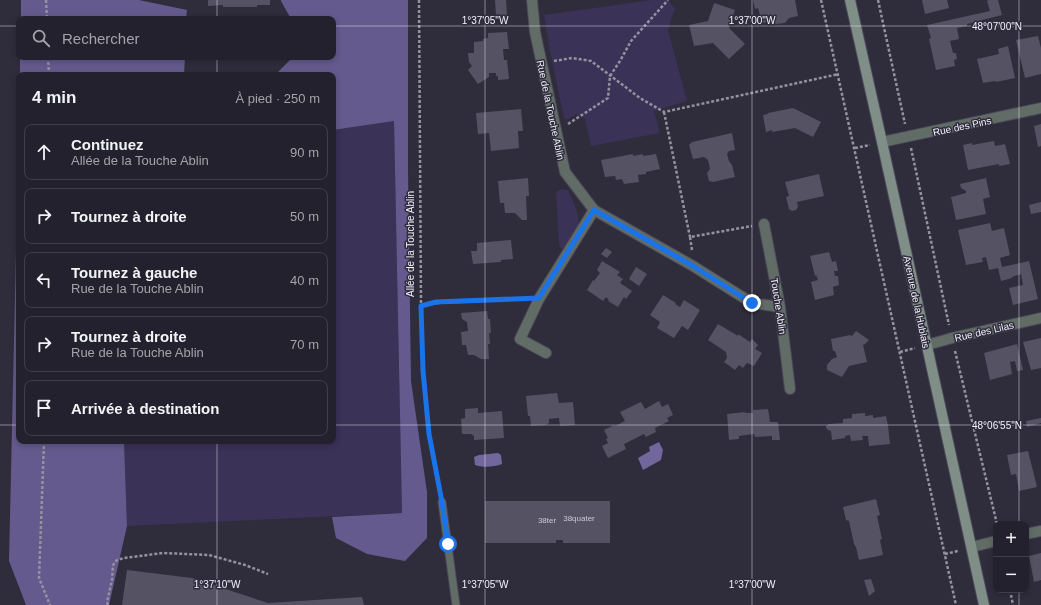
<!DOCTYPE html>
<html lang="fr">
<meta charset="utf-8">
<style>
body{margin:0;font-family:Arial,sans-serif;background:#2b2935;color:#f1f3f6}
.controls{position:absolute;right:12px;bottom:12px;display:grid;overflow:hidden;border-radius:8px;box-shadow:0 2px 6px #0003}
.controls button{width:36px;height:36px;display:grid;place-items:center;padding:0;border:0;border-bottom:1px solid #403e49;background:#23212d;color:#f1f3f6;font:20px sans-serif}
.stop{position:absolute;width:12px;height:12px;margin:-9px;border:3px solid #1a73e8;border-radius:50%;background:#fff}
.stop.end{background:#1a73e8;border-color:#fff;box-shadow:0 1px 4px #0008}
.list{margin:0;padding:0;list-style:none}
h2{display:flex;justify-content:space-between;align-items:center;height:52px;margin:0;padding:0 16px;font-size:17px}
h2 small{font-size:13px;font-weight:400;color:#a3a3aa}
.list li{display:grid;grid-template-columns:26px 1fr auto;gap:12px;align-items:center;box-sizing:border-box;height:56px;margin:0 8px 8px;padding:0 8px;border:1px solid #403e49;border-radius:8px}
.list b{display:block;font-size:15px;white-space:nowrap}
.list p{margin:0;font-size:13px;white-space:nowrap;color:#a3a3aa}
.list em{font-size:13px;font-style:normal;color:#a3a3aa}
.icon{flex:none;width:22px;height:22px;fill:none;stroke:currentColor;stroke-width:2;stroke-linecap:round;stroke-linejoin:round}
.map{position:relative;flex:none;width:1041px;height:605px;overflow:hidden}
.search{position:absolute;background:#23212d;box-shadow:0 2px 6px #0003;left:16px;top:16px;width:320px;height:44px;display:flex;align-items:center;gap:10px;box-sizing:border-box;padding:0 14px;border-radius:8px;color:#a3a3aa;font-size:15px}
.panel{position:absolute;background:#23212d;box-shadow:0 2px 6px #0003;left:16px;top:72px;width:320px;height:372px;border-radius:8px}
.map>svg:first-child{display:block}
</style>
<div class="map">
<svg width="1041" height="605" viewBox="0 0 1041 605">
<rect width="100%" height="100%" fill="#2f2c3c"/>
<!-- green -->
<path fill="#3a3257" d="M652,0h16l7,8 -7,22 19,71 -33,10 6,22 -69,13 -6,-27 -9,-5 -7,5h-3l-2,-1 -14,-67 -6,-36z
M394,121l8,392 -275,13 -3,-85h209v-311z
M561,189l7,1c5,10 13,27 10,39 -2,6 -9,16 -13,22l-4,-3 -2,-3 -3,-53z"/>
<!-- forest -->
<path fill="#645a8d" d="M21,0h118l48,10 -1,9h-165z
M281,0h127v170l3,211 16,111v46l-22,23 -38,-7 -31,-16 -4,-21 70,-4 -8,-392 -61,9v-55h-58l18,-18h40v-38h-42l-10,-18z
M20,57h165l-1,18h-164z
M19,117v324h105l3,85 -18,79h-83l-17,-44z"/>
<!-- water -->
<path fill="#72679c" d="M659,442l4,8 -2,10 -18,10 -5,-12 12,-7 -1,-4z
M498,453l3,2 1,9c-8,3 -19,4 -27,1l-1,-8 5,-2z"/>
<!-- building -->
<path fill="#555264" d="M208,0h62v5h-13v2h-34v-2l-15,1z
M495,0h11l1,15 -11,1z
M753,0h42l3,16 -9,2 -4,5 -9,1 -4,-3 -10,2 -4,-15 -3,1z
M922,0h25l2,8 -24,6z
M989,0h9l4,15 -35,9v2l-10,2 2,11 -9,2 3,12h3l1,6 -3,1 1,6 -19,4 -7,-31 2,-1 -4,-13 63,-14 -3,-10z
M714,3l21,7 -6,18 16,16 -16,15 -16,-16 -19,3 -5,-21 19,-4z
M507,32l2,17h-6l1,11h3l2,19 -11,1v-4h-2v-3h-7v4l-11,7 -10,-14 4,-4 -3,-4 -1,-9h6v-11l9,-1v-2l5,-1v-5z
M1038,36l3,12v26l-16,4 -9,-38z
M1008,46l7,32 -19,4 -1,-1 -12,2 -6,-24 22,-5 -1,-5z
M793,108l28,14 -8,15 -18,-9 -23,4v-2l-6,2 -3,-17 5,-1v-1z
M521,109l2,22h-5l1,17 -28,3 -2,-18 -11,1 -2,-21z
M1041,124v22l-3,1 -4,-21z
M732,133l3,17 -6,1 -2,3 2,7 3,4 3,12 -22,5 -4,-1 -2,-8 3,-4 -2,-9 -4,-3 -11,2 -4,-14 3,-3z
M994,141l1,5 10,-2 5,20 -11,2v-2l-31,6 -5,-25 9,-2v2z
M633,154v2l10,-2v2l13,-2 4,15 -14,3v2l-8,1 1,7 -15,2 -2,-5 -6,1 -1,-4 -10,1 -4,-17z
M819,174l5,22 -27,6 1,5 -2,3 -4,1 -3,-2 -3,-12 3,-1 -4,-14z
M528,178l1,18h-3l1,24h-5l-7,-7h-10l-1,-10h-4l-2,-22z
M986,178l4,19 -7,2 3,15 -30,6 -5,-23 15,-4v-2l-5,-3 -1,-4z
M1041,202v10l-10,2 -2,-9z
M990,223l2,8 12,-3 6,27 -10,3 2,9 27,-6 9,38 -25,6 -4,-17 14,-3 -2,-11 -9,3v1l-11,3 -3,-13 -9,2 -3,-13 -4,1 1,4 -17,3 -8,-35z
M511,240l2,19 -12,1v2l-28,2 -2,-13h6v-8z
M606,248l6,4 -5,6 -6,-4z
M829,252l3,10 4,-1 2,10h-4l1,5h3l1,9 -6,2 1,8 -19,5 -4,-18 7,-2 -2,-5 -1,1 -5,-20z
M602,261l18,11 -3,3 6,4 -3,4 12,8 -6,8 -2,-2 -6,10 -10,-6 1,-1 -3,-3 -3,4 -16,-11 6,-10 1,1 6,-8 -3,-3z
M636,267l11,7 -8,12 -10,-7z
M663,295l13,8 -1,1 5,3 4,-7 16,10 -12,20 -6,-4 -8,12 -17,-10 3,-6 -10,-7z
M487,311l1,8h2l1,14h-2l1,11h-2l1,15h-8l-7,-4h-6l-2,-10h-4l-1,-13 7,-1 -1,-9 -5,-3 -1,-6z
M718,324l20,12v-2l12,8 2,-3 6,6 -3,4 7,4 -8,13 -7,-3 -4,5 -4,-3 -4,5 -11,-8 3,-4 -1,-6 -18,-12z
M856,331l13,9 -4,4 -2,1 4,17 -18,4 -7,11 -15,-7v-5l5,-6 5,-2 -2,-6h-2l-2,-12 19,-4 2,1z
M1041,338v30l-10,2 -8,-28z
M1017,344l6,26 -6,1 -2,-10 -5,1 2,12 -22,6 -6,-27z
M557,393l2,10 14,-1 2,23 -15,1 -1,-8 -10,1v4l-3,2 -15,1 -1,-10h-2l-2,-20z
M659,401l3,6 6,-3 1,2 4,9 -6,3 2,3 -14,7 1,4 -10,5 -2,-3 -20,10 2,5 -18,9 -6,-12 6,-3 -2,-4 2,-1 -4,-8 10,-5 1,1 10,-5 -5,-9 21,-10 4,7z
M478,408v5l24,-2 2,27 -30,2v-4l-3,-2h-9l-1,-15 4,-1v-9z
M768,409l2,13h8l2,18h-8v-4l-17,1 -1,-3 -15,2v3l-10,1 -2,-26 18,-2v1h8v-3z
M865,413v3l8,-1v3l13,-2 2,10 2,18 -21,2 -1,-10h-6l1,4 -12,1 -1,-6 -5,1v2l-13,2 -1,-9 -3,-1 -2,-2v-2l3,-2 14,-1v-4l9,-1v-4z
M1041,418v5l-14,4 -1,-6z
M1028,451l9,36 -18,4 -3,-17 -5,1 -4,-20z
M876,499l4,16 -3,1 5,23 -2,1 3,15 -24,5 -3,-13 -2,-3 -5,-23 -3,-1 -3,-13z
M485,501h125v42h-47v-3h-7v3h-71z
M1041,553v27l-7,2 -5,-26z
M127,570l65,8 76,25 94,-6 2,8h-242z
M871,579l4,12 -6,5 -5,-16z"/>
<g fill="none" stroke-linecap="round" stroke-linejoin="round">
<defs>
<path id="lane" d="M442,502l14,103"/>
<path id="street" d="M532,0l3,32 30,140 29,38 99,56 59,37 28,4
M882,142l159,-34
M764,224l16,83 10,82
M927,345l25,-7 89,-20
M546,353l-26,-14 19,-40 55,-89
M1026,534l15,-3
M972,547l24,-6"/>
<path id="secondary" d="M850,0l32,142 102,463"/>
</defs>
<!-- lane casing -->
<use href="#lane" stroke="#4a4857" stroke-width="9"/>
<!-- street casing -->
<use href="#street" stroke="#4a4857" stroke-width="12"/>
<!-- secondary casing -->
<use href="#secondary" stroke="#4a4857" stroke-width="12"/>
<!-- path -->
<path stroke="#9592a0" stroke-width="2.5" stroke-dasharray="3 2" stroke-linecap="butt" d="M46,0l1,19
M419,0l2,306 2,65 6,63 11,58
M821,0l135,605
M878,0l27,124
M48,57l1,18
M554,61l18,-3 19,3 49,37 24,14 175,-38
M664,112l26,125
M568,124l40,-26 2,-22 10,-15 11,-20 37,-41
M855,148l15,-3
M911,148l38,177
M692,250l-2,-13 62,-11
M421,306l16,-3 87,-4
M955,351l42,173
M900,352l15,-4
M44,441l-5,137 11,27
M945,554l13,-3
M1010,590l3,15
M108,605l-1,-3 5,-22 1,-15 4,-5 7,-2 39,-5 46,2 36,10 23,9"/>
<!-- lane -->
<use href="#lane" stroke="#626c67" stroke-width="7"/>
<!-- street -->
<use href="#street" stroke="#626c67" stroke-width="10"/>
<!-- secondary -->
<use href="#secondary" stroke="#7f8e87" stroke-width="10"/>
</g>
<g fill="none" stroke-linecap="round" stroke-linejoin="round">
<!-- route -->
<path stroke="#1a73e8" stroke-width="5" d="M448,544l-6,-42 -13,-68 -6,-63 -2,-65 15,-4 103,-4 55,-88 99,56 59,37"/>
</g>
<!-- ticks -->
<path fill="none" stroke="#f3f1fc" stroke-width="1" stroke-opacity="0.45" d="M217,0v19M485,0v605M752,0v605M1019,0v524M0,26h19M333,26h708M217,57v18M0,425h19M333,425h708M217,441v164M1019,590v15"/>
<g text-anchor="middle" stroke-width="3" stroke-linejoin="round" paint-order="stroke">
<!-- number labels -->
<g font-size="8" fill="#ccc9d6">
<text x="579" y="521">38quater</text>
<text x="547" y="523">38ter</text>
</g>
<!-- street labels -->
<g font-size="10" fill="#f3f1fc" stroke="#2f2c3c">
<text transform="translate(551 110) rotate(78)" y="4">Rue de la Touche Ablin</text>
<text transform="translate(962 126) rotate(-12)" y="4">Rue des Pins</text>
<text transform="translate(410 244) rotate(-90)" y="4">Allée de la Touche Ablin</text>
<text transform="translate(917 302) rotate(78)" y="4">Avenue de la Hublais</text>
<text transform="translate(779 306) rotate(81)" y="4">Touche Ablin</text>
<text transform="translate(984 331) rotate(-13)" y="4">Rue des Lilas</text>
</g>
</g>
<g font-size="10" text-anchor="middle" fill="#f3f1fc" stroke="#2f2c3c" stroke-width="3" stroke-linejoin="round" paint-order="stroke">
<text x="485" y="24">1°37'05"W</text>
<text x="752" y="24">1°37'00"W</text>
<text x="997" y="30">48°07'00"N</text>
<text x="997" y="429">48°06'55"N</text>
<text x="217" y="588">1°37'10"W</text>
<text x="485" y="588">1°37'05"W</text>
<text x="752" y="588">1°37'00"W</text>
</g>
</svg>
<div class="controls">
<button>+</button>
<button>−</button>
</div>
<div class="stop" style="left:448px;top:544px"></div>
<div class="stop end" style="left:752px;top:303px"></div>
<div class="search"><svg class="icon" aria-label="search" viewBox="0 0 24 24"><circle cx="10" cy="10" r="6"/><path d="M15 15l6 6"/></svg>Rechercher</div>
<section class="panel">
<h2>4 min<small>À pied · 250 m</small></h2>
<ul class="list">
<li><svg class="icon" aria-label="ahead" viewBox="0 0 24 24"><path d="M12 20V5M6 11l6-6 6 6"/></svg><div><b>Continuez</b><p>Allée de la Touche Ablin</p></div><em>90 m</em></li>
<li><svg class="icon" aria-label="right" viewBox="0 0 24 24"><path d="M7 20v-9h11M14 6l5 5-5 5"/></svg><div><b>Tournez à droite</b></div><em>50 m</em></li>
<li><svg class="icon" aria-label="left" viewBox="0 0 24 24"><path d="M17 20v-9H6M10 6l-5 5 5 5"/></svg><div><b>Tournez à gauche</b><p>Rue de la Touche Ablin</p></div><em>40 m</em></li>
<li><svg class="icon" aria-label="right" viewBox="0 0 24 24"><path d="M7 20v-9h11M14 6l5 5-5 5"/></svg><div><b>Tournez à droite</b><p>Rue de la Touche Ablin</p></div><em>70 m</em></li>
<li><svg class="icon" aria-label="arrive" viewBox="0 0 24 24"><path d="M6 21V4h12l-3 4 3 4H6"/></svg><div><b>Arrivée à destination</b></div></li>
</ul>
</section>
</div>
